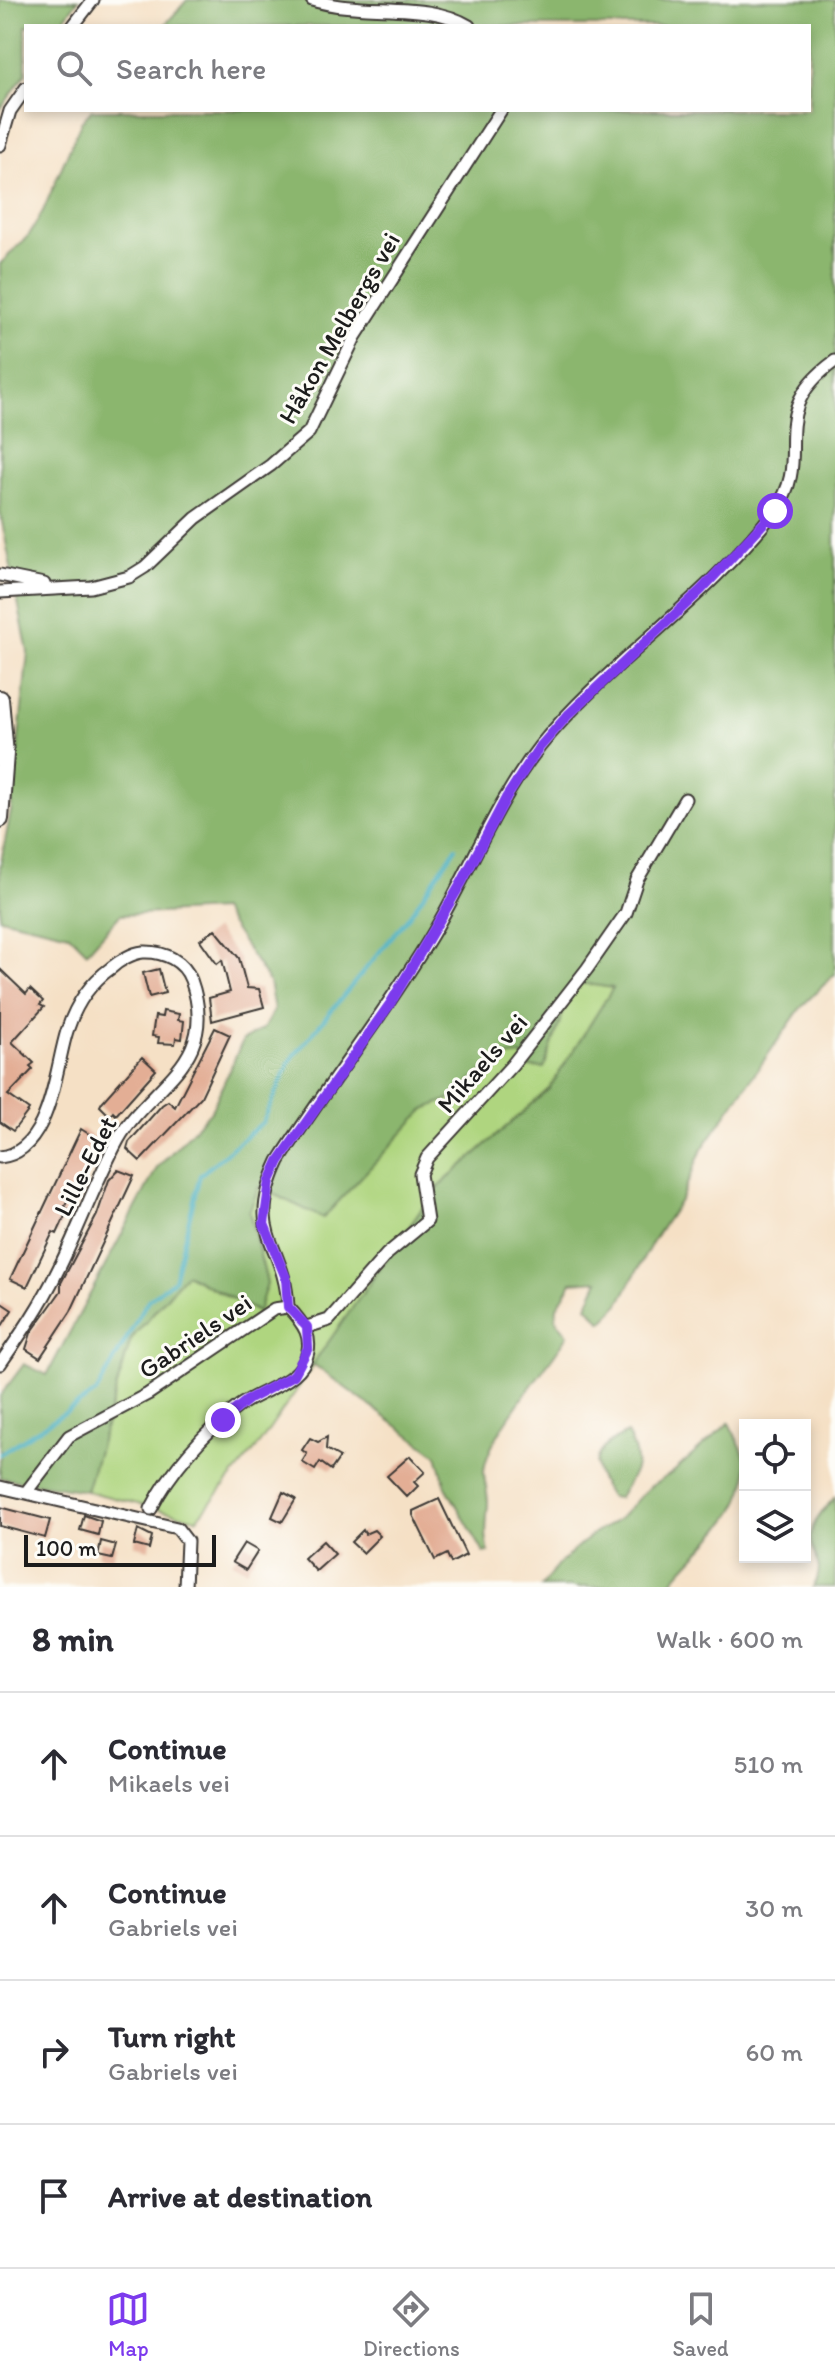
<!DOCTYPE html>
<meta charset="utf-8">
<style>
body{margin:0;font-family:Itim,sans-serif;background:#f2f2f3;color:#2b2b33}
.controls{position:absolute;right:24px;bottom:24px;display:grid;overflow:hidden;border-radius:0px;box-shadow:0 4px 12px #0003}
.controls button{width:72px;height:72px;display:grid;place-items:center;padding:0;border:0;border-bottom:2px solid #e1e1e2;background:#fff;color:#2b2b33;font:40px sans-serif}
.scale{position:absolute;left:24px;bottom:20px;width:192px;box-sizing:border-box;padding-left:8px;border:4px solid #1c1c1c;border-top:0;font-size:22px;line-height:28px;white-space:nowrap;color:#1c1c1c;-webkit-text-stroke:6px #fdfcf7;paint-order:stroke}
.stop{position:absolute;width:24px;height:24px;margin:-18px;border:6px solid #7c3aed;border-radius:50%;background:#fff}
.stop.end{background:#7c3aed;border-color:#fff;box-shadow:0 2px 8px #0008}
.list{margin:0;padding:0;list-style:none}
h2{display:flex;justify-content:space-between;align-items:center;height:104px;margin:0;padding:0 32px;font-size:34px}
h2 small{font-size:26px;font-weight:400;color:#7c7c81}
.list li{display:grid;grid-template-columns:52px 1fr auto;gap:24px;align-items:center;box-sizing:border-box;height:144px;padding:0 32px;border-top:2px solid #e1e1e2}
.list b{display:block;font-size:30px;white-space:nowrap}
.list p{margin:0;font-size:26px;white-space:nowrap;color:#7c7c81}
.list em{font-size:26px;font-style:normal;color:#7c7c81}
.icon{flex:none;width:44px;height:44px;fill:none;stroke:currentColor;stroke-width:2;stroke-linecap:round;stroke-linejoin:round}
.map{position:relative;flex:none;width:835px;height:1587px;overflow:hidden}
.search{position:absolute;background:#fff;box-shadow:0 4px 12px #0003;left:24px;right:24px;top:24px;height:88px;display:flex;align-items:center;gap:20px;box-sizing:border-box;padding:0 28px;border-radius:0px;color:#7c7c81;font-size:30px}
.sheet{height:680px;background:#fff}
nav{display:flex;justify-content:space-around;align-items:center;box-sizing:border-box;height:112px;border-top:2px solid #e1e1e2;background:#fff;font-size:22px;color:#7c7c81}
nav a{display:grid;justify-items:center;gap:4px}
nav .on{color:#7c3aed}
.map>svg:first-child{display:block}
</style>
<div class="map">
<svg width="835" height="1587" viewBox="0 0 835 1587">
<rect width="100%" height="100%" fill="#fdfcf7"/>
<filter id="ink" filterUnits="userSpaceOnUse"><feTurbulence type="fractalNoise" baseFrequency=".0125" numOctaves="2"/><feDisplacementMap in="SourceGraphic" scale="16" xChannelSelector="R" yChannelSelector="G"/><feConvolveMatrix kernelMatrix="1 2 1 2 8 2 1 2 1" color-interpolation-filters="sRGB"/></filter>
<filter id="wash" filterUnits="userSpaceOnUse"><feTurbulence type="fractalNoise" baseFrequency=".006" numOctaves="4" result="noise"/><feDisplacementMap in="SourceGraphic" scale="32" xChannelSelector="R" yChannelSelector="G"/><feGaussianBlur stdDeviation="1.8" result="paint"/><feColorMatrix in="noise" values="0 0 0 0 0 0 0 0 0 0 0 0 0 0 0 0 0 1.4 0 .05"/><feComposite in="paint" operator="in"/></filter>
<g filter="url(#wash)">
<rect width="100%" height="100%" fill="#f5e0c5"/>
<!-- green -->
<path fill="#afd57f" stroke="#66784e" stroke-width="2" d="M574,982l40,6 -65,101 -114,101 -177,256 -61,73 -111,-28 45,-152 55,-65 71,38 10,-29 -18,-72 10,-25 64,31 102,-109 27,-10 45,-40 25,-4z"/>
<!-- forest -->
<path fill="#8bb66e" stroke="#546945" stroke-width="2" d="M0,0h78l-19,26h-33v47l-26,37z
M187,0h648v974l-33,32 -100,143 -21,50 -27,40 -36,67 -16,16 -15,-16 12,-26 -27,2 -15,25 -1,12 12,16c-21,34 -82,101 -84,137 0,10 4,21 4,31 -1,17 -4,34 1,49l-5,1 -38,-66 -9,-32 -124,-91 122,-174 114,-101 64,-101 -39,-6 -30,86 -15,-1 -7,-12 -25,3 -45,40 -27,11 -102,109 -64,-31 -10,25 18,71 -9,29 -72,-38 -55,65 -45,152 -86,-13v-82l24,-32 23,11 110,-207 54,-57 32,-71 20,-11 11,-19 -5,-28 -48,-72 -101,5 -33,37 -18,-18 -69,-16v-52l11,-55 17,-159 -28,-140v-248l29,-29 14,-24 38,-89 11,-12h717v-84h-645z
M729,1423c5,11 13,23 16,34 13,54 -51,92 -77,130h-127l17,-22 32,-29 29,-17 29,-31 24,-15z
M627,1433c16,31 10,37 -9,65l-8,-1c-20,-31 -21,-46 17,-64z
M835,1497v90h-22c16,-26 -7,-34 -1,-57 2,-10 16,-25 23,-33z"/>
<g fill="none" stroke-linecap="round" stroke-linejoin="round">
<!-- stream -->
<path stroke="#3fabbd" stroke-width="4" d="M0,1454l96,-61 52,-93 26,-20 26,-105 63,-53 27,-61 119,-145 47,-68"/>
</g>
<g id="blocks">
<!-- building -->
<path fill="#e3ae95" d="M215,929l24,29 8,30 12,1 5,18 -52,14 -3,-23 21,-6 -8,-32 -5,4 -17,-24z
M0,969l26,25 4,-5 13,12 -3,4 4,2 -32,35 22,21 -4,3 3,3 -25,26 21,15 -16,21 -13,-9z
M159,969l6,24 -16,4 -6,-24z
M163,1011l16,3 -1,6 6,1 -2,18 -6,-1 -1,6 -17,-1 1,-6 -7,-1 3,-20 7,1z
M215,1028l15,7 -29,62 -61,64 -13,-12 2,-7 33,-37 6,-4 7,6z
M142,1057l14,13 -40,45 -3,-3 -3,4 -10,-10 2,-4z
M81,1129l19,12 -19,40 -3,-2 -14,29 4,1 -6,14 -5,11 -4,-2 -26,55 -17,-8z
M118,1170l16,6 -63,135 -31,47 -14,-9 5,-16 30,-42v-8l36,-68 12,-35z
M0,1302l12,8 -12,19z
M327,1437l-1,12 14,8 -9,13 -11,-8 -5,8 -13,-8 5,-8 -5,-4 8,-12 8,4z
M410,1456l15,16 -11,10 4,4 -11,11 -20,-21z
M283,1492l13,7 -14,23 -10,-5z
M439,1499l27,56 -15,8 -4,-9 -12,6 -22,-45v-4z
M0,1507l50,13 -5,18 -45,-12z
M84,1515l17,6 -3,14 -18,-5z
M138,1529l14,7 -3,13 -15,-4z
M363,1530l2,4 9,-4 6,6 -17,17 -12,-11z
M101,1541l15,4 -4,14 -14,-3z
M323,1541l12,13 -19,17 -12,-13z
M244,1543l14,8 -12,19 -14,-8z"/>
</g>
</g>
<g filter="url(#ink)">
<use href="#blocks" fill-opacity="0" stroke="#3d3935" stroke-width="2"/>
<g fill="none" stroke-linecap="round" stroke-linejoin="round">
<defs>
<path id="minor" d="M312,0c52,16 115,0 157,26
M73,26l20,-26
M0,145l10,-34 16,-23
M0,575l44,9
M0,592l91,-5 38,-10 16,-10 51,-49 75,-53 38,-33 46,-95 146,-227
M0,1157c51,-5 55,-89 67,-126 8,-25 23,-48 44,-63 8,-7 21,-15 32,-16 21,-1 41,9 48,28 30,84 -41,103 -73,160 -23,42 -39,89 -61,132 -16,33 -36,62 -57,92
M288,1307c-3,-66 -44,-71 -9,-146 49,-77 106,-147 153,-226 37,-62 63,-132 108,-189 67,-83 169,-148 235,-236 41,-54 -14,-96 60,-149
M307,1327l22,-7 58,-66 40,-33 -7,-47 7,-16 85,-93 75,-96 39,-56 11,-33 48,-81
M0,1487l177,41 10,13 -2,46
M27,1491l42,-55 79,-42 126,-85 14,-2
M151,1509c19,-38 54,-78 88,-103 20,-15 55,-22 66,-45 10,-23 -2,-38 -17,-54"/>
<path id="primary" d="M0,699l5,55 -5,65"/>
</defs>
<!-- minor casing -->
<use href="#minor" stroke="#3d3935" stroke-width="15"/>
<!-- primary casing -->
<use href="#primary" stroke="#3d3935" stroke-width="20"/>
<!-- minor -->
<use href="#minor" stroke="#fff" stroke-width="11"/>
<!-- primary -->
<use href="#primary" stroke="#fff" stroke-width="16"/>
</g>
</g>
<g fill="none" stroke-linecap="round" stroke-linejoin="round" filter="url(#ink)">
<!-- route -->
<path stroke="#7c3aed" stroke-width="10" d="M223,1420l26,-21 45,-24 14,-27 -1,-21 -19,-20 -2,-29 -22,-54 6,-43 9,-20 111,-157 72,-122 44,-84 32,-49 30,-34 133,-125 74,-79"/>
</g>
<g text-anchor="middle" stroke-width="6" stroke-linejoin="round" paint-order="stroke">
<!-- street labels -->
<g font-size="26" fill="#1c1c1c" stroke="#fdfcf7">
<text transform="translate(339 328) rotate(-60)" y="9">Håkon Melbergs vei</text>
<text transform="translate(482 1063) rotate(-49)" y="9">Mikaels vei</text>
<text transform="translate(85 1166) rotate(-63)" y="9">Lille-Edet</text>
<text transform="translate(195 1336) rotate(-34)" y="9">Gabriels vei</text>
</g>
</g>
</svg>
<div class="controls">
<button><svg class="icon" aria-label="locate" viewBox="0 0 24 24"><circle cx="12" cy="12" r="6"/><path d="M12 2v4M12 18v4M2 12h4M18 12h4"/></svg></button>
<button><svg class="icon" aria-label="layers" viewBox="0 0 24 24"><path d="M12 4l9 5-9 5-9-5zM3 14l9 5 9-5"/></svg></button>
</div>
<div class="scale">100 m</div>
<div class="stop" style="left:775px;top:511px"></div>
<div class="stop end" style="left:223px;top:1420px"></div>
<div class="search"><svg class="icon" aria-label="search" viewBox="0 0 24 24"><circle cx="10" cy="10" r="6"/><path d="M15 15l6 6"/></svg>Search here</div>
</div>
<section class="sheet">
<h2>8 min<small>Walk · 600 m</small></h2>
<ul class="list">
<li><svg class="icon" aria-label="ahead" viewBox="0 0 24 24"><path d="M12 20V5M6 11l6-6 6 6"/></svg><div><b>Continue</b><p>Mikaels vei</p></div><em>510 m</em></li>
<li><svg class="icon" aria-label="ahead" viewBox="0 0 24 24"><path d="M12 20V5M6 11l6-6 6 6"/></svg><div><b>Continue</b><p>Gabriels vei</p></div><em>30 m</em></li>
<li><svg class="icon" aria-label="right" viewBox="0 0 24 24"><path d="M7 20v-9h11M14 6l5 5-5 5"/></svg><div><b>Turn right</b><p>Gabriels vei</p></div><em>60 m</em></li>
<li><svg class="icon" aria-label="arrive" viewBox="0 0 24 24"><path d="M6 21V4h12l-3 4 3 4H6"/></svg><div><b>Arrive at destination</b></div></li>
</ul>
</section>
<nav>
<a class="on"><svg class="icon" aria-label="map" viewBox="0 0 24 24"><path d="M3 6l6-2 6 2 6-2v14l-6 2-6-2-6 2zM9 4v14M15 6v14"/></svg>Map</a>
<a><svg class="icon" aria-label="directions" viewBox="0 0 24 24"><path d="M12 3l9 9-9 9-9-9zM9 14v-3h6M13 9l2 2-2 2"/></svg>Directions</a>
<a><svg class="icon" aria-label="saved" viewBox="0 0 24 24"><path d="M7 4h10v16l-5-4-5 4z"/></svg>Saved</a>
</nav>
